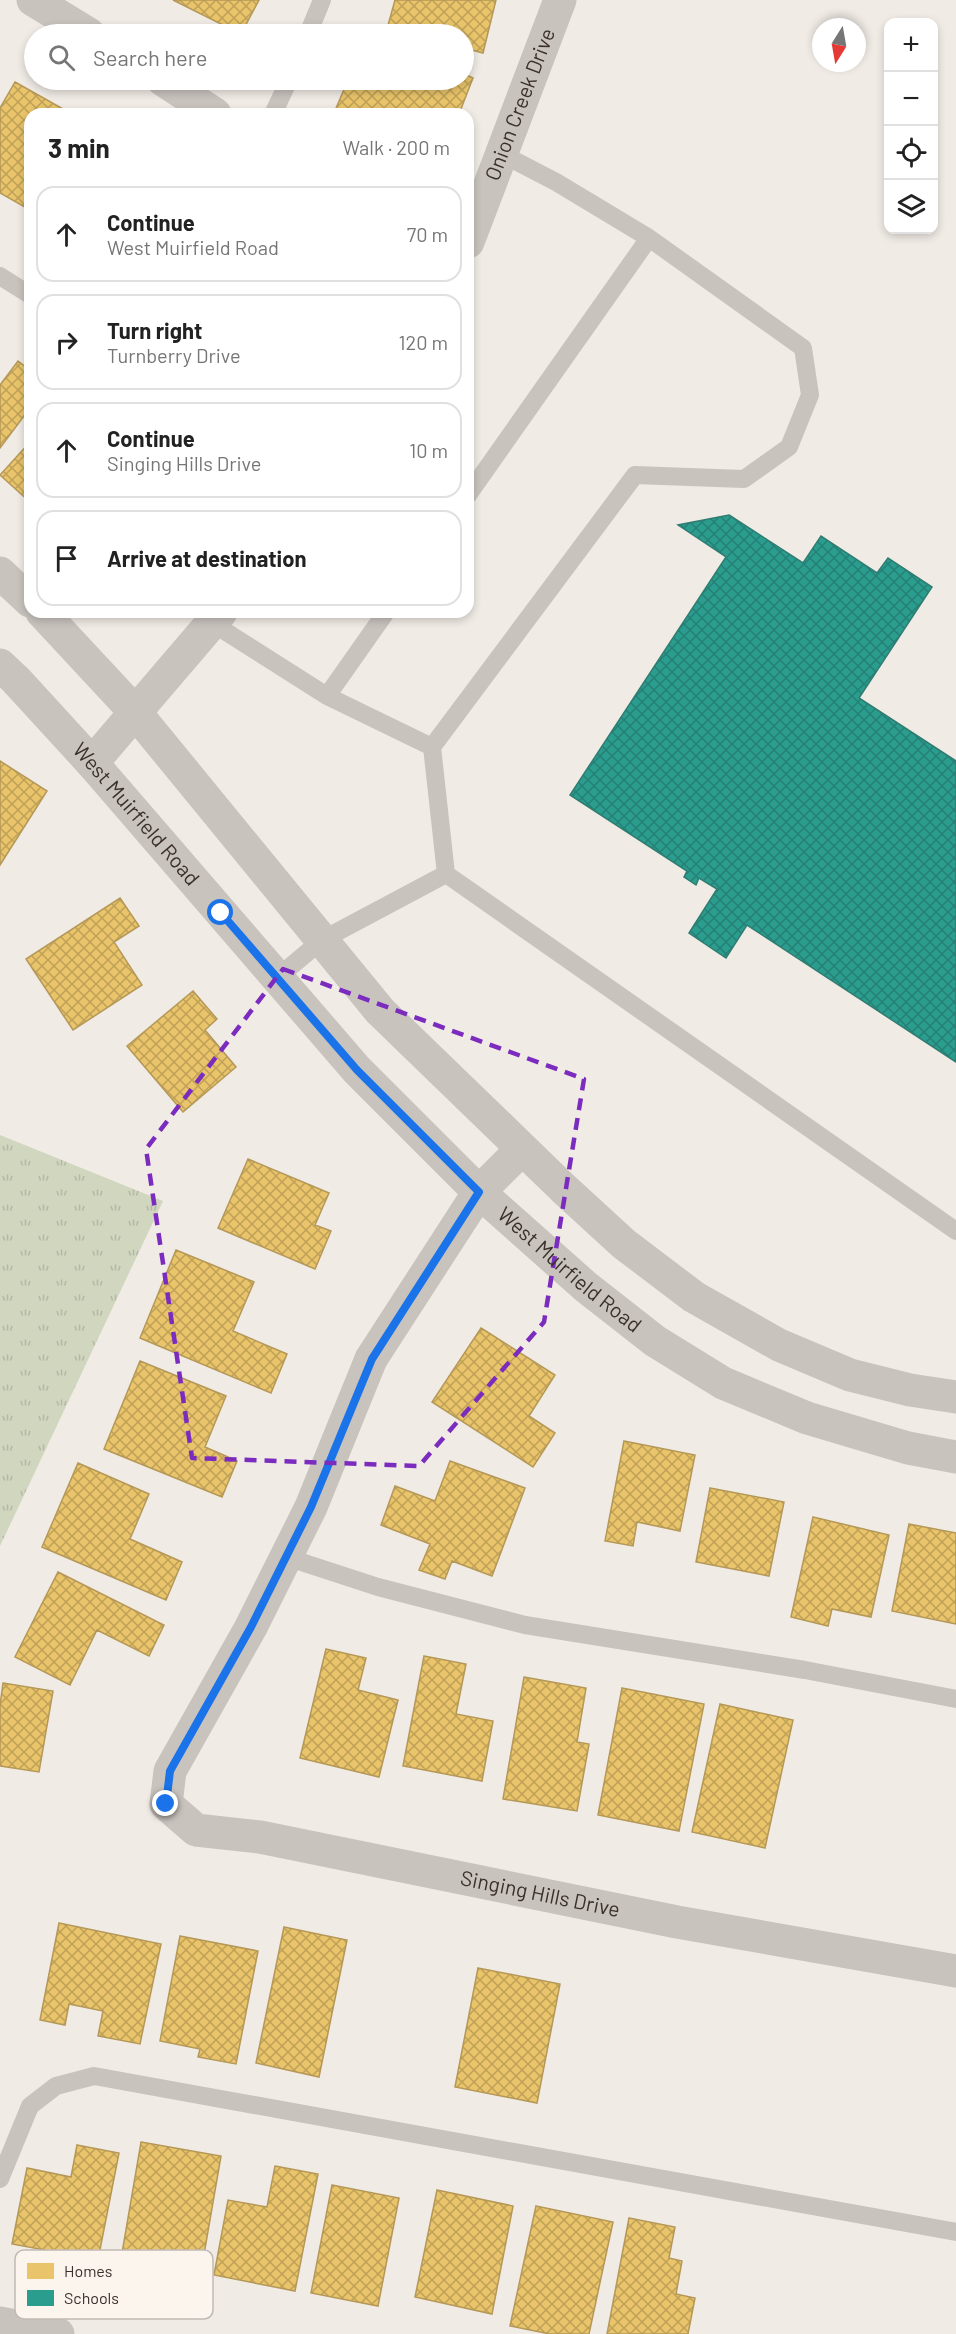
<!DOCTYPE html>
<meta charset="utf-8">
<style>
body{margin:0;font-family:Barlow,sans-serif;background:#f6f6f6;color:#222}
.controls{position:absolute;right:18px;top:18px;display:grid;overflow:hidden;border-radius:12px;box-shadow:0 3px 9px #0003}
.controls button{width:54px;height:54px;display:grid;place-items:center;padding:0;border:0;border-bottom:2px solid #e0e0e0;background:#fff;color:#222;font:30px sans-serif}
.compass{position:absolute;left:812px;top:18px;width:54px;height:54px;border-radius:50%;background:#fff;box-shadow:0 3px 9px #0003;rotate:191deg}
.stop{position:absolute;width:18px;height:18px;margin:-14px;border:4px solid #1a73e8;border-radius:50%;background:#fff}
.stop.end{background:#1a73e8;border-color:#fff;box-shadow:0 2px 6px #0008}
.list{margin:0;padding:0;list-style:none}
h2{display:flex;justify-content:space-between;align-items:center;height:78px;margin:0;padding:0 24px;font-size:26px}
h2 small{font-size:20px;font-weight:400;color:#767676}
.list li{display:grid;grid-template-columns:39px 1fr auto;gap:18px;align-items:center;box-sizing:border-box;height:96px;margin:0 12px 12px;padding:0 12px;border:2px solid #e0e0e0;border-radius:18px}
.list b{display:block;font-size:22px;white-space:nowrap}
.list p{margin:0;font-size:20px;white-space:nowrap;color:#767676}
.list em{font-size:20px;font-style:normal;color:#767676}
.icon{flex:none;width:33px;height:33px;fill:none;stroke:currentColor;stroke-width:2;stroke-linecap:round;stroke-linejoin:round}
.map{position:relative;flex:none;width:956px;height:2334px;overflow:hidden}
.search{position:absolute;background:#fff;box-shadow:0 3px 9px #0003;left:24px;top:24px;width:450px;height:66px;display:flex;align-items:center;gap:15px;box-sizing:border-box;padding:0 21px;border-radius:33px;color:#767676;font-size:22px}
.panel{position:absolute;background:#fff;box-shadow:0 3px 9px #0003;left:24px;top:108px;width:450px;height:510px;border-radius:18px}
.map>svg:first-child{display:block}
</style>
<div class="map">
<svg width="956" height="2334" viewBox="0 0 956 2334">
<defs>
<pattern id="grass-tufts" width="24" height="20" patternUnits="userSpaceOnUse" patternTransform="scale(1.5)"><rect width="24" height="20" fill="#d1d6bf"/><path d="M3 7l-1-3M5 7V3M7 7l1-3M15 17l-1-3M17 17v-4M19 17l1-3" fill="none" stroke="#b4b8a4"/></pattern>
<pattern id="homes-cross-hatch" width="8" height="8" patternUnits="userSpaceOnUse" patternTransform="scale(1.5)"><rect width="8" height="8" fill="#e9c46a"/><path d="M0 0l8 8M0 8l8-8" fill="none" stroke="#bea057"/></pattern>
<pattern id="schools-cross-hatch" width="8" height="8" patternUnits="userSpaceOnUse" patternTransform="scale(1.5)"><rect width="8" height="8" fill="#2a9d8f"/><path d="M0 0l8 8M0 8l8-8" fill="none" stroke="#258075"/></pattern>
</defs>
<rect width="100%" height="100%" fill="#f0ebe5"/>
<!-- grass -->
<path fill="url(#grass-tufts)" d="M0,1135l163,66 -163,345z"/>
<!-- homes -->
<path fill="url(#homes-cross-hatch)" stroke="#b59857" stroke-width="1.5" d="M173,0h86l-18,34z
M395,0h101l-13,53 -19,-5v-14h-55l-22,-5z
M464,74l9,4 -14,36 -125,-1 14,-33h116z
M15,82l57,32h-42v96l-30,-17v-85z
M18,361l12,9v38l-30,40v-63z
M30,442v60l-30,-27z
M0,761l47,30 -47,74z
M120,898l19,28 -25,16 28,43 -69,45 -47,-71z
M193,991l24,28 -12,11 31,37 -53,45 -56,-66z
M248,1159l81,34 -14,32 16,6 -16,38 -97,-41z
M176,1250l78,32 -21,49 54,23 -16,39 -131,-55z
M481,1328l74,47 -26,41 26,17 -22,34 -101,-65z
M140,1361l86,35 -21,51 32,14 -15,36 -118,-48z
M624,1441l71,14 -15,76 -43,-9 -4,24 -28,-5z
M450,1461l75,27 -33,88 -40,-15 -7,18 -26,-9 11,-26 -49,-19 14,-39 40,15z
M78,1463l71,31 -19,45 52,23 -16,38 -124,-53z
M710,1488l74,14 -15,74 -73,-14z
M813,1517l76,18 -18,82 -39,-8 -4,17 -37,-9z
M909,1524l47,9v91l-64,-13z
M58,1572l106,53 -15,31 -52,-26 -27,55 -55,-28z
M326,1649l40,9 -8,32 40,10 -19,77 -79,-19z
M424,1656l42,8 -10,50 37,7 -11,60 -79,-15z
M524,1677l62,11 -9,54 12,2 -12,67 -74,-12z
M3,1683l50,8 -14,81 -39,-6v-61z
M622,1688l82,16 -25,127 -81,-16z
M720,1704l73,16 -28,128 -73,-16z
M59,1923l102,21 -21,100 -42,-8 5,-25 -34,-7 -4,21 -25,-5z
M284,1927l63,13 -28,137 -63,-14z
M180,1936l78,15 -22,113 -38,-7 2,-8 -40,-8z
M478,1968l82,16 -23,119 -82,-16z
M141,2142l80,14 -20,116 -80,-13z
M77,2145l42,8 -21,107 -86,-16 15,-76 44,9z
M275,2166l43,8 -23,117 -81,-16 14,-75 39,7z
M332,2185l67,13 -21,108 -67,-13z
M437,2190l76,16 -21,108 -77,-17z
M536,2206l77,16 -24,112h-39l-40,-8z
M629,2218l46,9 -6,31 13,3 -6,33 19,4 -7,36h-81z"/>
<!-- schools -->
<path fill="url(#schools-cross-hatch)" stroke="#2f7c71" stroke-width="1.5" d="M729,515l74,48 18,-27 56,37 11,-15 44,29 -73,111 97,63v301l-209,-137 -21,33 -37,-25 28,-44 -18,-11 -3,7 -12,-8 3,-6 -117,-76 156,-238 -48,-32z"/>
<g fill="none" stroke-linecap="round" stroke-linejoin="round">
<!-- service -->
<path stroke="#c9c3be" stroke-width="18" d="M308,34l14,-34
M273,114l16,-34
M502,154l54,28 93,56
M0,276l30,19
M386,612l-59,84 105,51
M212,623l115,73
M446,874l-14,-127 203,-272 109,4 45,-32 21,-52 -7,-47 -154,-110 -181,257
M277,978l45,-38 124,-66 510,357
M286,1557l92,30 147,38 280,45 151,29
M0,2179l30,-73 26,-20 38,-10 862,156"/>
<!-- minor -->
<g stroke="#c9c3be" stroke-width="33">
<path d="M33,0l56,34"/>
<path d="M163,80l52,34"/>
<path id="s1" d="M468,242l92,-242"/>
<path d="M92,763l129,-151"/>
<path id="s2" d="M522,1149l-43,43 -108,167 -60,148 -60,120 -81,144 -4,33 30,26 64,7 417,85 279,49"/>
<path d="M0,2323l58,11"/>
</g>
<!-- tertiary -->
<g stroke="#c9c3be" stroke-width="33">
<path d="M0,573l30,28"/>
<path d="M42,612l93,100 245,299 184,178 60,55 70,53 85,48 71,30 60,15 46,7"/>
<path id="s3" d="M0,665l16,15 76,83 265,307 122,122 107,95 69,54 68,42 84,35 101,30 48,9"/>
</g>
</g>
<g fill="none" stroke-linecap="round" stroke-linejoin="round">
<!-- route -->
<path stroke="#1a73e8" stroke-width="8" d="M166,1804l4,-33 81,-144 60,-120 61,-148 107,-167 -122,-122 -136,-157"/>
</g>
<!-- marked area -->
<path fill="none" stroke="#7b2cbf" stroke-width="4.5" stroke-dasharray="12 8" stroke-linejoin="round" d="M283,969l301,110 -40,243 -125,144 -227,-8 -46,-309z"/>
<g text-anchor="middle" stroke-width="6" stroke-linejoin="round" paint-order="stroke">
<!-- street labels -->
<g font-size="21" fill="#3b302b" stroke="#fbf5ee">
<text dy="7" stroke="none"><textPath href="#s1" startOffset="147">Onion Creek Drive</textPath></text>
<text dy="7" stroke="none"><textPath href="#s3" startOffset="202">West Muirfield Road</textPath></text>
<text dy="7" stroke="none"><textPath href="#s3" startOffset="832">West Muirfield Road</textPath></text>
<text dy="7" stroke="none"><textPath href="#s2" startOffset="1142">Singing Hills Drive</textPath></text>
</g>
</g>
<!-- legend -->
<rect x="15" y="2250" width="198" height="69" rx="9" fill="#fbf5ee" stroke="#c1bab4" stroke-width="1.5"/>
<rect x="27" y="2263" width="27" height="16" fill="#e9c46a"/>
<rect x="27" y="2290" width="27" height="16" fill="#2a9d8f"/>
<g font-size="16" fill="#3b302b">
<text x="64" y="2277">Homes</text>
<text x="64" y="2304">Schools</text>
</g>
</svg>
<div class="controls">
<button>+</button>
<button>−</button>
<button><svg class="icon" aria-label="locate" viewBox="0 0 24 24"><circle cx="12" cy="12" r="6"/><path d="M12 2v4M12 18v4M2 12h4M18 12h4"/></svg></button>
<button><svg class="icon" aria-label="layers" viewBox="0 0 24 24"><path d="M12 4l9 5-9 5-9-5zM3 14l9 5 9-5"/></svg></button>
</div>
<svg class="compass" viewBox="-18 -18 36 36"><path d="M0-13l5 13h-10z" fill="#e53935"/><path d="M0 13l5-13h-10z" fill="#767676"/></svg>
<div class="stop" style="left:221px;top:913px"></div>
<div class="stop end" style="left:166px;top:1804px"></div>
<div class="search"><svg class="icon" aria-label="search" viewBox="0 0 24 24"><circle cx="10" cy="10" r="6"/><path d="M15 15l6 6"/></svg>Search here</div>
<section class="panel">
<h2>3 min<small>Walk · 200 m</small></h2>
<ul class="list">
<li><svg class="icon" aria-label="ahead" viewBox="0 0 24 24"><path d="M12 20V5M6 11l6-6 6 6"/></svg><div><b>Continue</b><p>West Muirfield Road</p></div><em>70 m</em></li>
<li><svg class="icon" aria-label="right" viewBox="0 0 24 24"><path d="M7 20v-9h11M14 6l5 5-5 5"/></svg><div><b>Turn right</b><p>Turnberry Drive</p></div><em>120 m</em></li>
<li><svg class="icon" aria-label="ahead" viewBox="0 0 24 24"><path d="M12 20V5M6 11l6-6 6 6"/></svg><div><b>Continue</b><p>Singing Hills Drive</p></div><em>10 m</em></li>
<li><svg class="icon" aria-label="arrive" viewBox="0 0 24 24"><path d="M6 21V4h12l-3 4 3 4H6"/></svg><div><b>Arrive at destination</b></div></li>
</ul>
</section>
</div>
